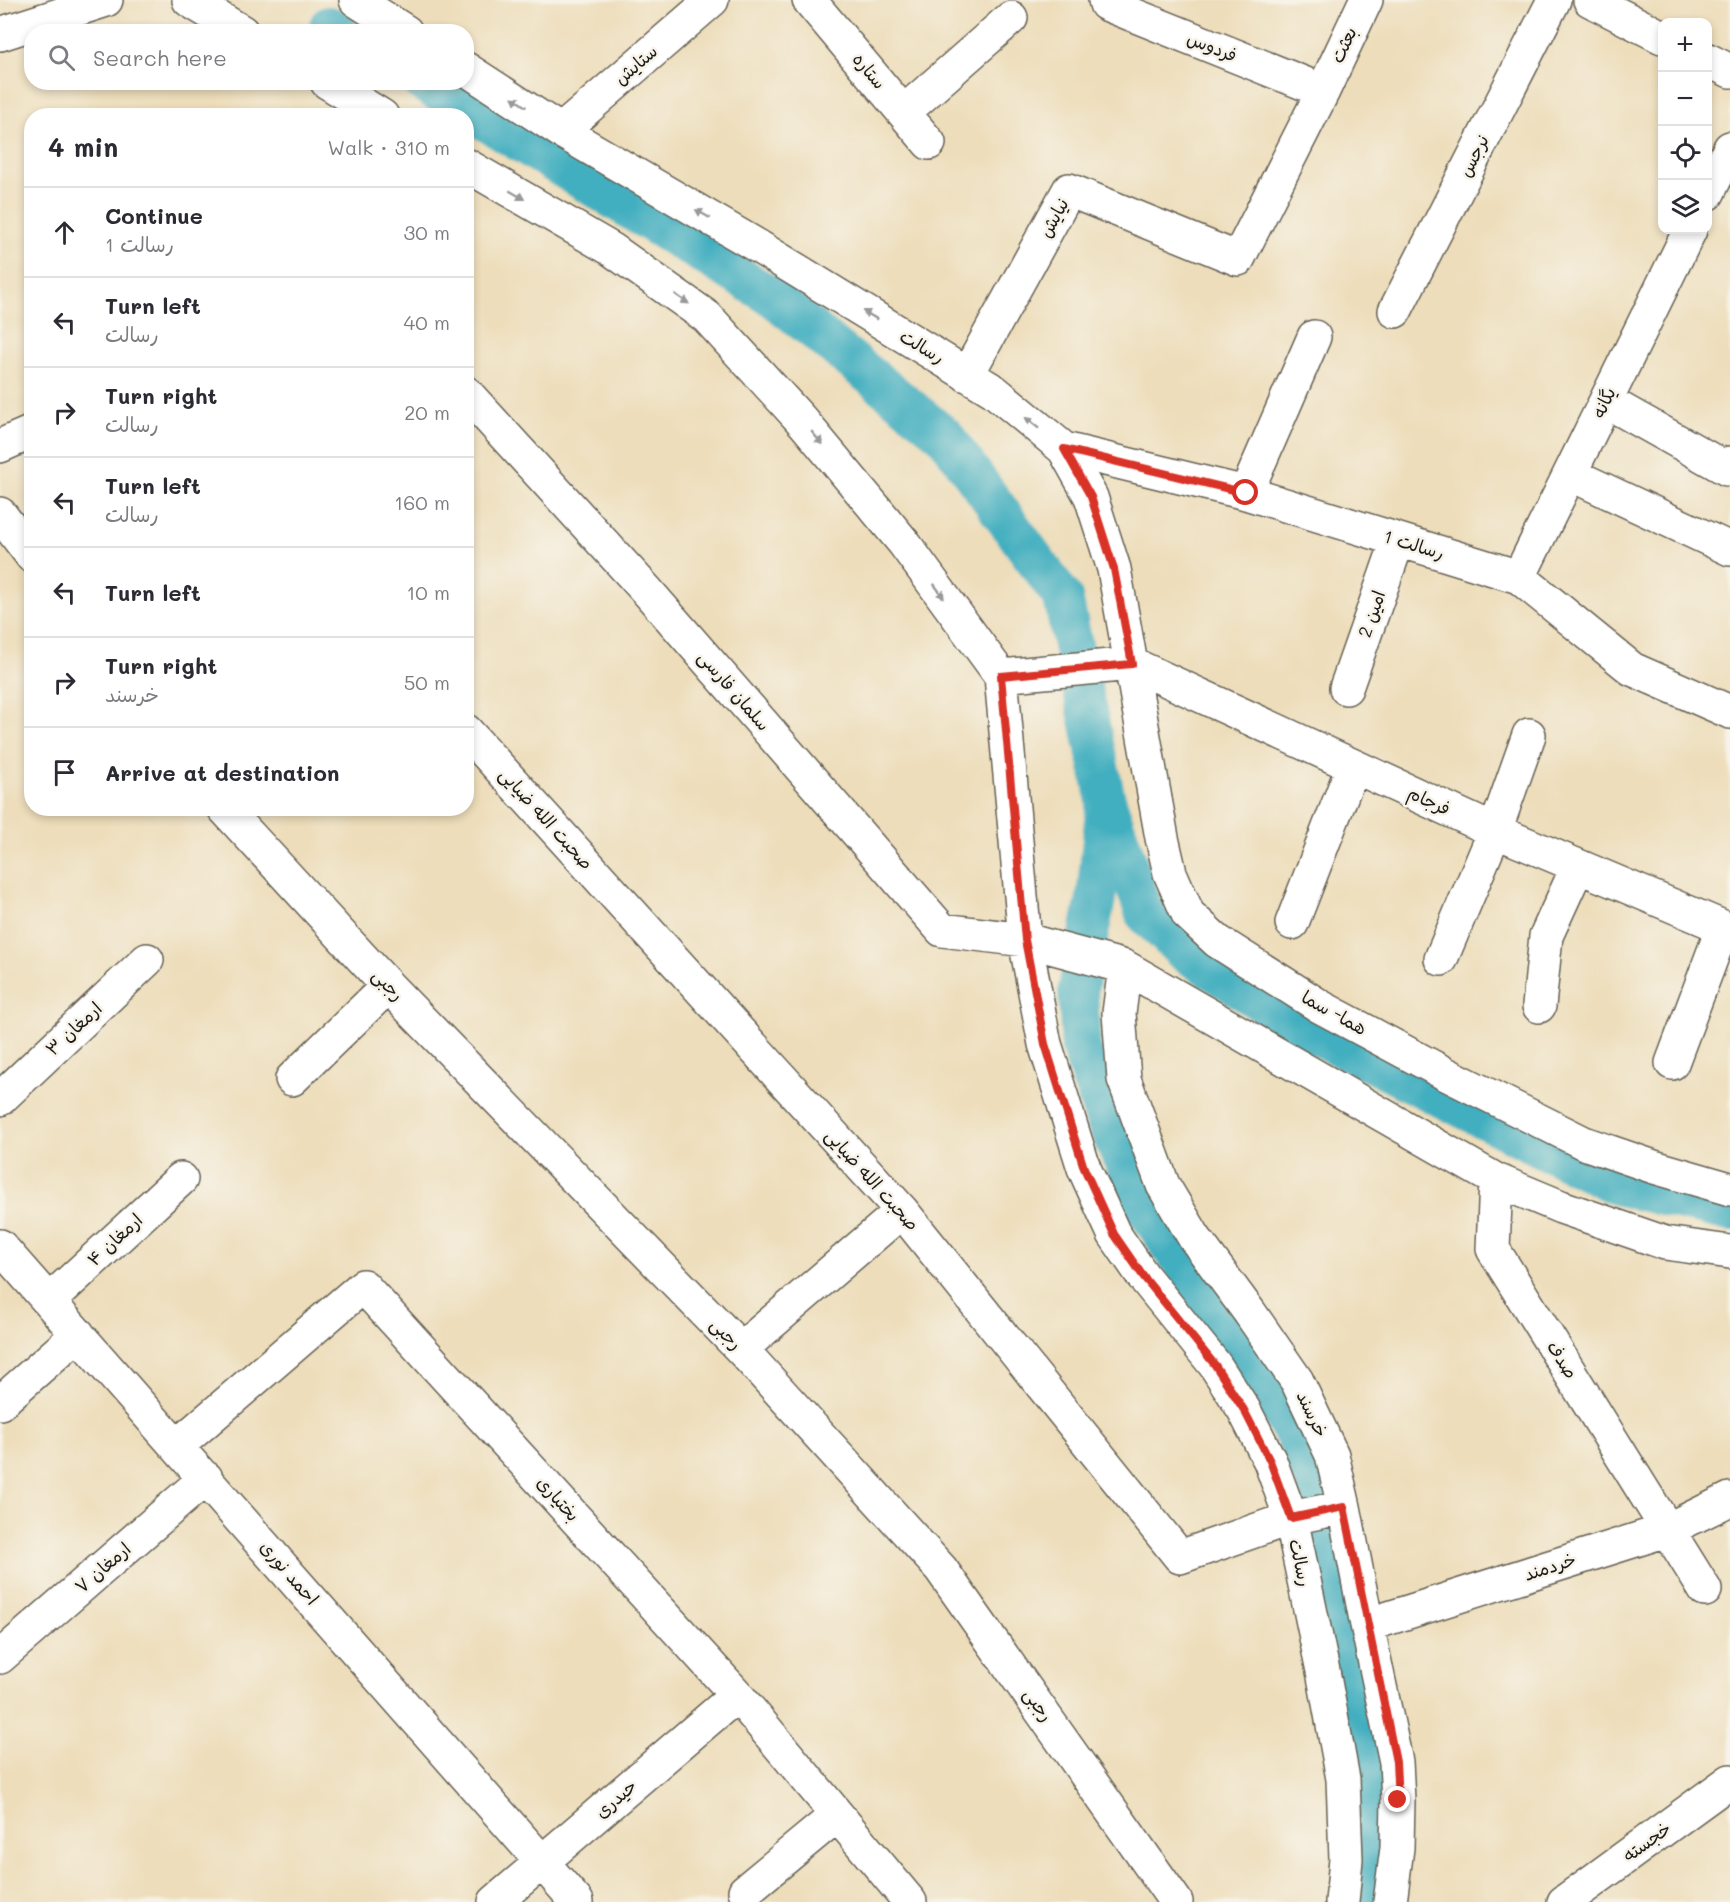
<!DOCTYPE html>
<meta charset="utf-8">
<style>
body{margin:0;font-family:Mali,"Playpen Sans Arabic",sans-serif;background:#f2f2f3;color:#2b2b33}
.controls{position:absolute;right:18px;top:18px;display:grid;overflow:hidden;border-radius:12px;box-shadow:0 3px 9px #0003}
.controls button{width:54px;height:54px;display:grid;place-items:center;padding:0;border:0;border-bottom:2px solid #e1e1e2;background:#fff;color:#2b2b33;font:30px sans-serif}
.stop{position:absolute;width:18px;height:18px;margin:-14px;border:4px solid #d93025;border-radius:50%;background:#fff}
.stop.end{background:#d93025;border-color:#fff;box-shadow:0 2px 6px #0008}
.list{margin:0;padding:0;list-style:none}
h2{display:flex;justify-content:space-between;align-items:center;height:78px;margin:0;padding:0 24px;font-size:26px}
h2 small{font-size:20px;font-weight:400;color:#7c7c81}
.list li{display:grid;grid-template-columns:39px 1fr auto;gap:18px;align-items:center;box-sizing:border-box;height:90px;padding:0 24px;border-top:2px solid #e1e1e2}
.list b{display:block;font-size:22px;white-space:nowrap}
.list p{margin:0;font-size:20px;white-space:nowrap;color:#7c7c81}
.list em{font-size:20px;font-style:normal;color:#7c7c81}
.icon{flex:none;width:33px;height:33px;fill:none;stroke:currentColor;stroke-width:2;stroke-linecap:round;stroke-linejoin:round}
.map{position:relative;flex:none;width:1730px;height:1902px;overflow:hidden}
.search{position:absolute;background:#fff;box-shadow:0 3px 9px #0003;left:24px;top:24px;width:450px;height:66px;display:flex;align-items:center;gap:15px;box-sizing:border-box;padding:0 21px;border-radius:24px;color:#7c7c81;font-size:22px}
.panel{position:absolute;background:#fff;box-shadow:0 3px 9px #0003;left:24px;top:108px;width:450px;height:708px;border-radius:24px}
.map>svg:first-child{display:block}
</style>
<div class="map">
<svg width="1730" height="1902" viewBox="0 0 1730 1902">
<rect width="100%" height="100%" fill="#f7f3e8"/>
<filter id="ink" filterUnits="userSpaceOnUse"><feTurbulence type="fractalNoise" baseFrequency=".0167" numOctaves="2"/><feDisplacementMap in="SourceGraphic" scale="12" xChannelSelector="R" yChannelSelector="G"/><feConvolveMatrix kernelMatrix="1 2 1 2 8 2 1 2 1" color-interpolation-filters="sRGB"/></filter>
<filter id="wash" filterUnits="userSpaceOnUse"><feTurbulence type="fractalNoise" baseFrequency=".008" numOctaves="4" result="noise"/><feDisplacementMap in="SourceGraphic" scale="24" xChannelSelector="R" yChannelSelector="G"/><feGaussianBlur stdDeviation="1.35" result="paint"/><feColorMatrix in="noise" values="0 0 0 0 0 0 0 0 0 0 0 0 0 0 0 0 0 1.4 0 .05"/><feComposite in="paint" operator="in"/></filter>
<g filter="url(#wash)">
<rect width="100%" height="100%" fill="#edddba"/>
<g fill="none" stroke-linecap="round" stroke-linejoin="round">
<!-- canal -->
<path stroke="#42afc0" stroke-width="40" d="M329,26l10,6
M422,82l352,216 171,138 118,162 43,202 39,114 38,37 113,74 320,160 114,27
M1105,812l-9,86 -18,91 3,59 25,74 38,85 117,171 35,60 22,52 14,62 21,123 19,87 -1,112 -5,28"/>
</g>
</g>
<g filter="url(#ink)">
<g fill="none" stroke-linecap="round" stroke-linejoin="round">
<defs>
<path id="minor" d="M189,0l53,32
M356,0l50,32
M809,0l120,143
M1105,0l1,4 217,87
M1590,0l72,37
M0,34l106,-34
M1708,60l22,11
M466,69l95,62 193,113 240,147 70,58 27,48 23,72 48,269 8,35 18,41 29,27 104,66 123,66 140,70 70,24 76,22
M327,82l55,34
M904,112l107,-94
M561,131l151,-131
M466,165l145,84 96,68 97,106 100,120 97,133 24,264 20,104 39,124 30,66 29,42 72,89 29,45 26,51 21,57 32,153 20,108 3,80 -4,43
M1708,193l22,-45
M1395,311l159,-311
M967,375l102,-185 169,69 85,-168 43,-91
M466,393l182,199 294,338 83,10 100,27 371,213 65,27 104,36 65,9
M1606,401l121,68 3,-6
M0,446l32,-14
M1064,449l182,44 273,84 113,92 98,43
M1570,474l160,75
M1246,493l68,-156
M0,514l32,42
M1519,577l171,-347
M1132,664l363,167 235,99
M1001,676l131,-12
M1346,688l52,-148
M466,731l436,480 278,346 111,-39 53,-11
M224,808l164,178 353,363 200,220 235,333
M1292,923l61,-157
M1441,959l54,-128 34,-96
M1125,967l-6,46 5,66 39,106 31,52 56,76 47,68 35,74 12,52 23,118 29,137 2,38 -1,48 -7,54
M1539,1006l7,-70 32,-70
M1672,1063l51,-136
M292,1079l96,-93
M0,1099l147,-139
M1496,1180l-3,69 212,341
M0,1246l577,656
M49,1301l132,-122
M741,1349l161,-138
M0,1403l78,-69
M177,1446l186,-160 374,409 173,207
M1367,1625l300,-95 63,-31
M0,1657l206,-179
M745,1891l92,-76
M495,1902l242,-207
M1564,1902l166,-121"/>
</defs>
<!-- minor casing -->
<use href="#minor" stroke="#656053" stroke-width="36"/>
<!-- minor -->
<use href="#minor" stroke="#fff" stroke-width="33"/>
</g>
<!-- one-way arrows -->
<defs><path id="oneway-solid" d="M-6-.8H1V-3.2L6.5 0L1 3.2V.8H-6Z" transform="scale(1.5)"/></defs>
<g fill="#999">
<use href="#oneway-solid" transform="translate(519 102) rotate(-145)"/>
<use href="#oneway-solid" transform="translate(517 195) rotate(30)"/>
<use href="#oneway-solid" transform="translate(703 214) rotate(-150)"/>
<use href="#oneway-solid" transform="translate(682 299) rotate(35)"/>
<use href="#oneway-solid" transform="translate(870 315) rotate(-149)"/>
<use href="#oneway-solid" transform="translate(1032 423) rotate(-141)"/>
<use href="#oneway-solid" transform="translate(817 438) rotate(50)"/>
<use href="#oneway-solid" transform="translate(939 591) rotate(54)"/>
</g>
</g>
<g fill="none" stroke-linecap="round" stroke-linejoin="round" filter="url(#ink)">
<!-- route -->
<path stroke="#d93025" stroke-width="8" d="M1246,493l-182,-44 27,48 23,72 18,95 -131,12 24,264 20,104 39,124 30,66 29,42 72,89 29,45 26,51 21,57 53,-11 52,255 2,38"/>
</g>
<g text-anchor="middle" stroke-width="5" stroke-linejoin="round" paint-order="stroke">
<!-- street labels -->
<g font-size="18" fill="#1c1c1c" stroke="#f7f3e8">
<text transform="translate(1344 45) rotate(-65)" y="6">بعثت</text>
<text transform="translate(1212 47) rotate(22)" y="6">فردوس</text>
<text transform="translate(636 65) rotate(-41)" y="6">ستایش</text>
<text transform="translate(869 71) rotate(50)" y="6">ستاره</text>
<text transform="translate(1474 156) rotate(-63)" y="6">نرجس</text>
<text transform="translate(1054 218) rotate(-61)" y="6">نیایش</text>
<text transform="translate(922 347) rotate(31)" y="6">رسالت</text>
<text transform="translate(1604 403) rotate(-64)" y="6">یگانه</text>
<text transform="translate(1414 545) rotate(17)" y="6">رسالت 1</text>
<text transform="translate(1372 614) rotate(-71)" y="6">امین 2</text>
<text transform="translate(734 691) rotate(49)" y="6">سلمان فارسی</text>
<text transform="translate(1429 801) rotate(25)" y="6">فرجام</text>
<text transform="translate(546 819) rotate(48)" y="6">صحبت الله ضیایی</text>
<text transform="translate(388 985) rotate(47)" y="6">رجبی</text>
<text transform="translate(1334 1013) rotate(29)" y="6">هما- سما</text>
<text transform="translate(74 1029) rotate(-43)" y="6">ارمغان ۳</text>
<text transform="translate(872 1180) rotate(48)" y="6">صحبت الله ضیایی</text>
<text transform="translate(115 1240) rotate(-43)" y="6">ارمغان ۴</text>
<text transform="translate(726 1334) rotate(46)" y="6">رجبی</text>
<text transform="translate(1562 1360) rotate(58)" y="6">صدف</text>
<text transform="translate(1312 1414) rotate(64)" y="6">خرسند</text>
<text transform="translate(558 1499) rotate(48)" y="6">بختیاری</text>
<text transform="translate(1300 1563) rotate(78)" y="6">رسالت</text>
<text transform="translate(1550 1567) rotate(-18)" y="6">خردمند</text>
<text transform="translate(103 1568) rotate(-41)" y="6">ارمغان ۷</text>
<text transform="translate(289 1573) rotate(49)" y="6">احمد نوری</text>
<text transform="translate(1038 1705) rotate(55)" y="6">رجبی</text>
<text transform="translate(616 1799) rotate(-41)" y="6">حیدری</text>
<text transform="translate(1647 1842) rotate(-36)" y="6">خجسته</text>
</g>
</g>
</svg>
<div class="controls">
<button>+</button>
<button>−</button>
<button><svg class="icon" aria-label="locate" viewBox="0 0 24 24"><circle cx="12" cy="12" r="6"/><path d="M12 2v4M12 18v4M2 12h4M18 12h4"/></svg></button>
<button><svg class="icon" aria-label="layers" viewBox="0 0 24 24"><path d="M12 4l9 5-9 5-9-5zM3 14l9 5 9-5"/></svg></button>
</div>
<div class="stop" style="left:1246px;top:493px"></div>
<div class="stop end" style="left:1398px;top:1800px"></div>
<div class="search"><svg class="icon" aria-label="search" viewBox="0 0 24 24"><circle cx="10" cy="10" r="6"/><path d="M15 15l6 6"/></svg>Search here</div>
<section class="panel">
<h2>4 min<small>Walk · 310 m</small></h2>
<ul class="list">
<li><svg class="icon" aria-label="ahead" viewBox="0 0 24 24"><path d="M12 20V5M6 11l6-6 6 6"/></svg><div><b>Continue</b><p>رسالت 1</p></div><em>30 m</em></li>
<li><svg class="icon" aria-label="left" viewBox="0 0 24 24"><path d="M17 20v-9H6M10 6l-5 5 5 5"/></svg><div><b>Turn left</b><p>رسالت</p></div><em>40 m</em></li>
<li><svg class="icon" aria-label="right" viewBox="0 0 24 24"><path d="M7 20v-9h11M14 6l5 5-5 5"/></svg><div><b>Turn right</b><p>رسالت</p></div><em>20 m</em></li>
<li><svg class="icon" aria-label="left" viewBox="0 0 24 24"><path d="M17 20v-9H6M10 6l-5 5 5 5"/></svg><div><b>Turn left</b><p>رسالت</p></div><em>160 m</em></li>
<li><svg class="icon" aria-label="left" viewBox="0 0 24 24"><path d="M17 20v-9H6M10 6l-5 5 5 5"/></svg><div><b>Turn left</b></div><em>10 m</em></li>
<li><svg class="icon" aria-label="right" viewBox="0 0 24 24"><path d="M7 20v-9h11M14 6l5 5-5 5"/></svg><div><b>Turn right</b><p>خرسند</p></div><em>50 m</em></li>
<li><svg class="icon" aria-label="arrive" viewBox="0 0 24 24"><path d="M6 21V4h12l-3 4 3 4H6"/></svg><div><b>Arrive at destination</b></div></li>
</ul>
</section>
</div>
